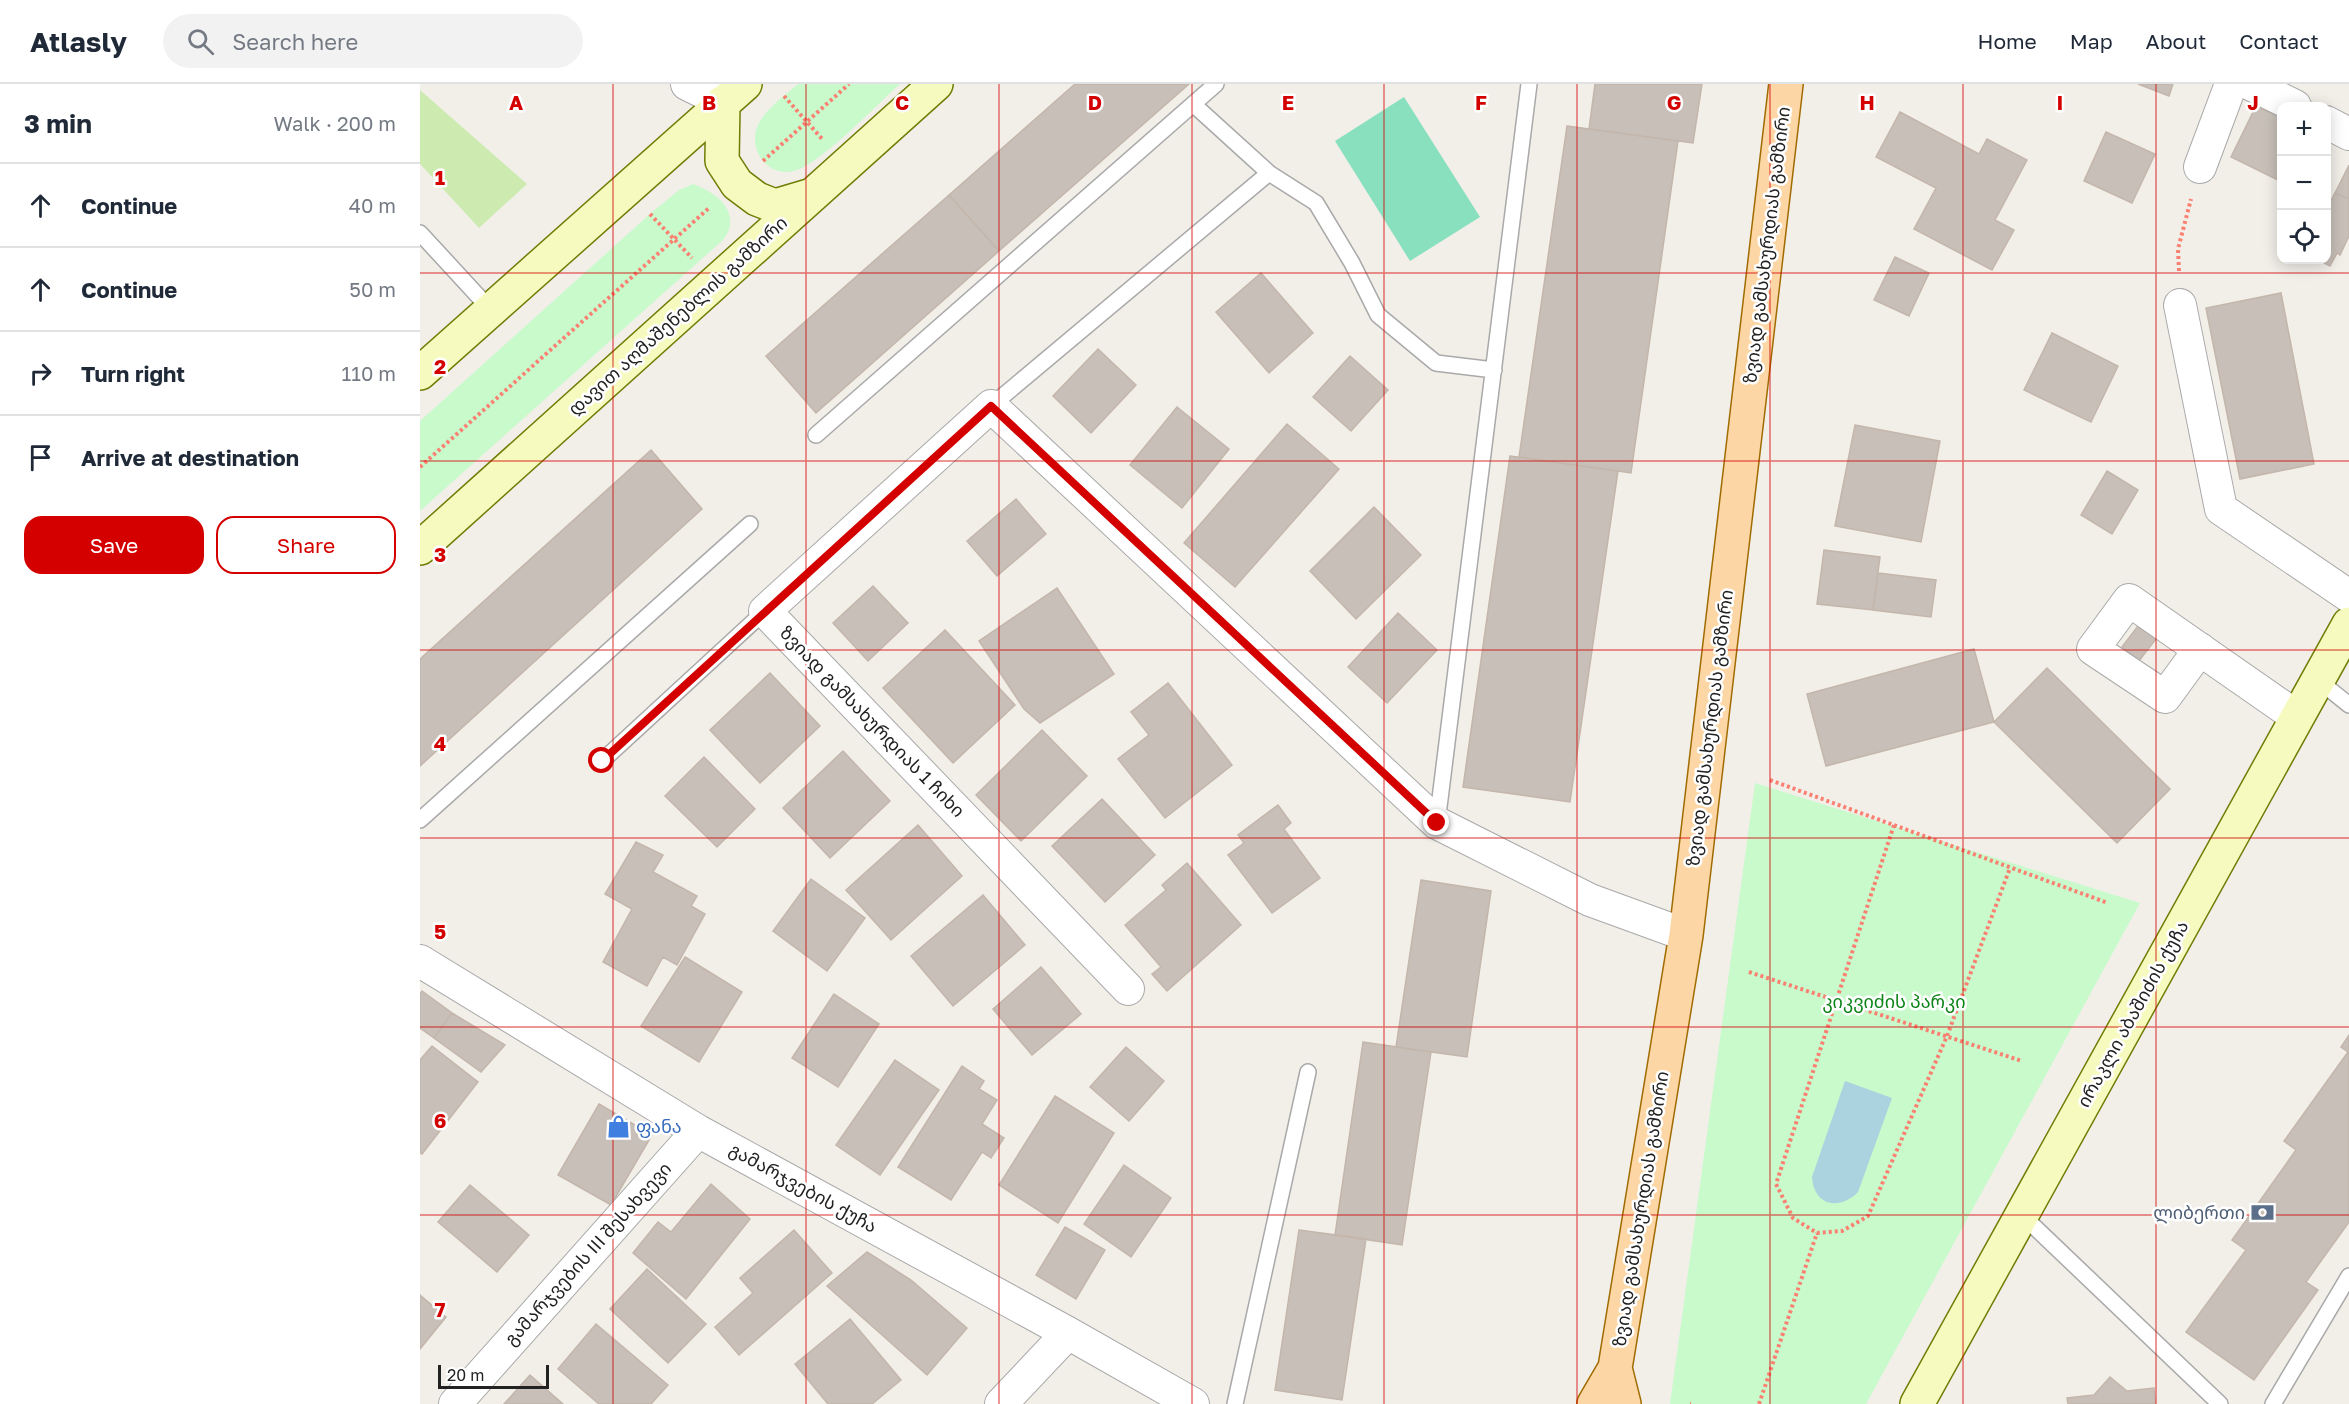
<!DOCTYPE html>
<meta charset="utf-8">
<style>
body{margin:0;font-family:"Golos Text","Noto Sans Georgian",sans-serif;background:#f2f2f3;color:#1f2937}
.controls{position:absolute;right:18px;top:18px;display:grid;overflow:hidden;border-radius:12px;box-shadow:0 3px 15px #0003}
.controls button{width:54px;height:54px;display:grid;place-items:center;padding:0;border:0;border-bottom:2px solid #e0e1e3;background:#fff;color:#1f2937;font:30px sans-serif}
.scale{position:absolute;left:18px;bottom:15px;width:111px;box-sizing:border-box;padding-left:6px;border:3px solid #222;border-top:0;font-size:16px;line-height:21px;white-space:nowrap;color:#222;-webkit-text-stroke:4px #fff;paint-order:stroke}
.stop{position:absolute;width:18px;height:18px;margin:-14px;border:4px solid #d40000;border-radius:50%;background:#fff}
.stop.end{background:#d40000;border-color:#fff;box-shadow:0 2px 6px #0008}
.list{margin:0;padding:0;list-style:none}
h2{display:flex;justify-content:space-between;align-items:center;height:78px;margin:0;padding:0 24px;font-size:26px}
h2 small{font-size:20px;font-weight:400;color:#747a83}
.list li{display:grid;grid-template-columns:39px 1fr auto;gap:18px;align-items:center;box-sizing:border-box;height:84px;padding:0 24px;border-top:2px solid #e0e1e3}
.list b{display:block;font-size:22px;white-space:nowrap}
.list em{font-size:20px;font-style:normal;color:#747a83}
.actions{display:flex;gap:12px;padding:18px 24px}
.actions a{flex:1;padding:14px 0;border:2px solid #d40000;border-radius:18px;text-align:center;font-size:21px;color:#d40000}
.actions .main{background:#d40000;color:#fff}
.icon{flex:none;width:33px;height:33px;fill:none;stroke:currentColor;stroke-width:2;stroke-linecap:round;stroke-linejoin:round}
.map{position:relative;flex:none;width:1929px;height:1320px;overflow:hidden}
header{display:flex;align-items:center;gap:36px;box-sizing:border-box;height:84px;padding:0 30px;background:#fff;border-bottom:2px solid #e0e1e3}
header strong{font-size:28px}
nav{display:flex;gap:33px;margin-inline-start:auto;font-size:21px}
.search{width:420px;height:54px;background:#f2f2f3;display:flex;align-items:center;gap:15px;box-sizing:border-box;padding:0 21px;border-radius:33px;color:#747a83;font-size:22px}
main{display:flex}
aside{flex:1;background:#fff}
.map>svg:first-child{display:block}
</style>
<header>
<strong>Atlasly</strong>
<div class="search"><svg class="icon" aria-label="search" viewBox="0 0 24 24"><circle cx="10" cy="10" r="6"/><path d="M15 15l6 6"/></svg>Search here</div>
<nav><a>Home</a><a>Map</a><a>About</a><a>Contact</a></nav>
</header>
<main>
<aside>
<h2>3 min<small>Walk · 200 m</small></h2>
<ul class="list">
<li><svg class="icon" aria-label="ahead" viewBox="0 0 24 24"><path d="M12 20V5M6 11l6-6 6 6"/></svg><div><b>Continue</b></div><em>40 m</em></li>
<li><svg class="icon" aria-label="ahead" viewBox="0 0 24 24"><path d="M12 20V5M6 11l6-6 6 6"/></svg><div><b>Continue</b></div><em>50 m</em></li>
<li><svg class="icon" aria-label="right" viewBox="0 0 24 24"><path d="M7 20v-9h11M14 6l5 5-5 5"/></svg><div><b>Turn right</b></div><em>110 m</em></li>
<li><svg class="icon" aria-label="arrive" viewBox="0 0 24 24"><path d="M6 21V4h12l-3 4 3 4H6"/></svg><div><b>Arrive at destination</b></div></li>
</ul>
<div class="actions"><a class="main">Save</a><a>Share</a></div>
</aside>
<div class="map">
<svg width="1929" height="1320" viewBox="0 0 1929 1320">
<rect width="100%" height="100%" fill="#f2efe9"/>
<!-- grass -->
<path fill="#cdebb0" d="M0,6l107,94 -48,44 -59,-64z"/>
<!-- park -->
<path fill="#c8facc" d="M378,0h102c-25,22 -74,75 -103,86 -28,10 -52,-21 -38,-47 8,-15 26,-28 39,-39z
M273,100c17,6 40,20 37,41 0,5 -4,10 -6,14l-304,272v-90l230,-207 29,-24z
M1335,699l385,120 -274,501h-196z"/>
<!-- pitch -->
<path fill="#88e0be" d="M984,13l76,120 -70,44 -75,-120z"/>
<!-- water -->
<path fill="#aad3df" d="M1425,997l47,17 -34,94c-19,19 -44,14 -46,-15z"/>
<!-- building -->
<path fill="#c7bfb8" stroke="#c4b6ab" stroke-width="1.5" d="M655,0h114l-190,167 -50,-56z
M1175,0h107l-9,59 -104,-14z
M1718,0h35l-4,12z
M1836,22l26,12v64l-51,-25z
M1480,28l79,42 8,-15 40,21 -32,60 19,10 -22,40 -78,-41 22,-41 -60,-31z
M1147,42l111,15 -47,332 -112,-16z
M1686,48l49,22 -23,49 -48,-22z
M1929,81v34l-14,-6z
M1915,109l14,6v37l-9,19 -3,-2 -7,13 -12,-6h8v-50z
M529,111l50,56 -183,162 -50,-57z
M1475,173l34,16 -20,43 -35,-16z
M841,189l52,60 -44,40 -53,-61z
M1861,209l33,171 -74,15 -34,-171z
M1632,249l66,33 -27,56 -67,-32z
M678,265l38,36 -45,48 -38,-37z
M930,272l38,34 -37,41 -38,-34z
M757,323l52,42 -47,59 -52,-43z
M867,340l52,45 -104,118 -51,-44z
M1435,341l85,16 -19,101 -86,-16z
M231,366l51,59 -282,257v-107z
M1090,372l108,15 -48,331 -107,-15z
M1687,387l31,19 -26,44 -31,-19z
M596,415l30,35 -49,42 -30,-35z
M954,423l47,48 -65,64 -46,-48z
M1404,466l56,7 -7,53 -56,-6z
M1458,489l58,7 -5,37 -58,-7z
M453,502l35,37 -40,38 -35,-38z
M637,504l57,86 -74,49 -16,-14 -45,-68z
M978,529l39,37 -50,53 -39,-36z
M1718,542l18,13 -17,22 -17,-14z
M525,546l70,75 -62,58 -70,-75z
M1554,565l20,73 -168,44 -19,-72z
M1627,584l123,121 -53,54 -123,-121z
M350,589l50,53 -60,57 -50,-53z
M748,599l64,82 -67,53 -47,-59 31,-24 -18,-23z
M622,646l45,46 -66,65 -45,-46z
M423,667l47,50 -60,57 -47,-50z
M284,673l51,52 -38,38 -52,-51z
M682,715l53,56 -50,47 -53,-56z
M858,721l13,18 -7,6 36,49 -48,35 -44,-58 16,-12 -6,-8z
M498,741l44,51 -71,64 -45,-50z
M216,758l27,13 -10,17 44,24 -6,10 14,8 -28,51 -14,-8 -16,29 -44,-24 29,-53 -27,-15z
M767,779l54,62 -74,66 -15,-17 9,-7 -36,-42 41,-35 -4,-5z
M391,795l54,39 -38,53 -54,-40z
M1001,796l70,11 -24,166 -71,-10z
M563,811l42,50 -72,61 -42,-50z
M265,873l57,35 -43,70 -58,-36z
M621,883l40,47 -49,41 -39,-46z
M2,907l30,22 -18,25 -14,-10v-34z
M414,910l45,30 -41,63 -46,-29z
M32,929l53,32 -24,27 -47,-34z
M1929,951v187l-43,60 12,8 -64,90 -68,-48 60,-82 -14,-10 64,-90 -12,-9 64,-89 -7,-5z
M943,958l68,10 -29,193 -67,-10z
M12,962l46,36 -56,72 -2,-1v-93z
M706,963l38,34 -35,40 -39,-34z
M475,976l44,30 -59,85 -44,-30z
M542,982l22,15 -5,8 18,11 -15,24 22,14 -13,20 -9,-6 -31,48 -53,-33z
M635,1012l59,37 -56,90 -59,-38z
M179,1020l53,31 -41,70 -53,-30z
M704,1081l47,33 -40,59 -47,-33z
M291,1100l39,35 -64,80 -53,-46 25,-31 13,10z
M50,1101l59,50 -32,37 -59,-50z
M645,1143l40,23 -29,49 -40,-24z
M374,1146l38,43 -93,82 -24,-28 38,-34 -13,-15z
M879,1146l67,9 -24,161 -67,-10z
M447,1168l44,28 56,48 -40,47 -100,-89z
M227,1185l59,55 -38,39 -58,-54z
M0,1211l26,22 -26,32z
M430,1235l51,61 -29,24h-44l-33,-40z
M176,1240l72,61 -17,19h-52l-41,-35z
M110,1291l33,29h-59z
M1690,1293l17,14 27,-3 1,16h-87l-1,-6 27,-3z"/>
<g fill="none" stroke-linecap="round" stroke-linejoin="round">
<defs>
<path id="service" d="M773,20l76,69 47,30 36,60 26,52 58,48 58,7
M0,149l70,76
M571,322l278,-233
M396,351l400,-351
M1898,596l31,25
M182,677l163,-150
M0,736l330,-296
M1017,739l92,-739
M1602,1131l198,189
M815,1320l73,-332
M1853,1320l76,-128"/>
<path id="minor" d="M267,0l36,18
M1830,0l45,22
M1906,38l23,12
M1780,83l31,-83
M1760,221l41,204 128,87
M1780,565l-35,48 -72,-48 36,-49 168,117
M0,877l278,170 370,202 125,71
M708,905l-363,-378 226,-205 446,417 153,77 96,35
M35,1320l243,-273
M581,1320l67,-71"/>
<path id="secondary" d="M303,18l-1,59 15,23 20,15 18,7 37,-11
M0,289l325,-289
M0,464l516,-464
M1497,1320l432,-780"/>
<path id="primary" d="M1195,1284l9,36
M1174,1320l21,-36 71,-433 100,-851"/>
</defs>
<!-- service casing -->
<use href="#service" stroke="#a9a9a9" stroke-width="18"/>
<!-- minor casing -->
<use href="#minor" stroke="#a9a9a9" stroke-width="34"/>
<!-- secondary casing -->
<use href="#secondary" stroke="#707d05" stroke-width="36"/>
<!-- primary casing -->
<use href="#primary" stroke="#a06b00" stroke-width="36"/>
<!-- path -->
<path stroke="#fa8072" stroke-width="4" stroke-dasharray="3 3" stroke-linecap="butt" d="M364,12l39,44
M343,77l86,-77
M230,130l42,44
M1759,187l-1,-22 13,-50
M0,383l290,-260
M1350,696l338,123
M1474,741l-118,359 17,34 24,15 25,-2 26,-15 79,-180 63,-168
M1329,888l273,89
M1270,1320h1
M1339,1320l58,-171"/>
<!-- service -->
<use href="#service" stroke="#fff" stroke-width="15"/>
<!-- minor -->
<use href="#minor" stroke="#fff" stroke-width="32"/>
<!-- secondary -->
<use href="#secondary" stroke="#f7fabf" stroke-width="33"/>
<!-- primary -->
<use href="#primary" stroke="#fcd6a4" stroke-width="33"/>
</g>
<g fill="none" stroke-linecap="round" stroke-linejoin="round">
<!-- route -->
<path stroke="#d40000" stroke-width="8" d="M182,677l389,-355 446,417"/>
</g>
<!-- grid -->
<path fill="none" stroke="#d40000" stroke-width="1.5" stroke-opacity="0.55" d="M193,0v1320M386,0v1320M579,0v1320M772,0v1320M964,0v1320M1157,0v1320M1350,0v1320M1543,0v1320M1736,0v1320M0,189h1929M0,377h1929M0,566h1929M0,754h1929M0,943h1929M0,1131h1929"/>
<!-- icons -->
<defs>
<symbol id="shop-bare" viewBox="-9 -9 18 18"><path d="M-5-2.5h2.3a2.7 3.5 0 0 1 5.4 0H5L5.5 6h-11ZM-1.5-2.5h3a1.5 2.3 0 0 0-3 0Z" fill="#3f7fe0" stroke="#fff" stroke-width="2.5" paint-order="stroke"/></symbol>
<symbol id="bank-bare" viewBox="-9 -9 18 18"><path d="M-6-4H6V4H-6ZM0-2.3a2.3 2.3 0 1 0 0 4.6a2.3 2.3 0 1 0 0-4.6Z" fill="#5c6f8a" stroke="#fff" stroke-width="2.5" paint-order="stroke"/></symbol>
</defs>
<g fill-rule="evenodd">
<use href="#shop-bare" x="182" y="1026" width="33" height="33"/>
<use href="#bank-bare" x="1826" y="1112" width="33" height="33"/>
</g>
<g text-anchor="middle" stroke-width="5" stroke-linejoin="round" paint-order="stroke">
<!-- street labels -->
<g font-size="18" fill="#222" stroke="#fff">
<text transform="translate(1347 161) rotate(-83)" y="6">ზვიად გამსახურდიას გამზირი</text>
<text transform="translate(258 232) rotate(-42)" y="6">დავით აღმაშენებლის გამზირი</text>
<text transform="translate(452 638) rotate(46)" y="6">ზვიად გამსახურდიას 1 ჩიხი</text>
<text transform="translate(1290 644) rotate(-83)" y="6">ზვიად გამსახურდიას გამზირი</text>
<text transform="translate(1713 930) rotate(-61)" y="6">ირაკლი აბაშიძის ქუჩა</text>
<text transform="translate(383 1104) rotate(29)" y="6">გამარჯვების ქუჩა</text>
<text transform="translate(1221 1125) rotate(-81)" y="6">ზვიად გამსახურდიას გამზირი</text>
<text transform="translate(168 1170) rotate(-48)" y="6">გამარჯვების III შესახვევი</text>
</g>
<!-- park labels -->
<g font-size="18" fill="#0c8416" stroke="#fff">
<text x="1474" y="924">კიკვიძის პარკი</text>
</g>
<!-- shop labels -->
<g font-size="18" fill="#366cbe" stroke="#fff" text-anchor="start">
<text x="216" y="1049">ფანა</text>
</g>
<!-- service labels -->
<g font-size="18" fill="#4e5e75" stroke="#fff" text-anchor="end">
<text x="1825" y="1135">ლიბერთი</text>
</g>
</g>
<g font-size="20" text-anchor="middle" font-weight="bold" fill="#d40000" stroke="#fff" stroke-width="5" stroke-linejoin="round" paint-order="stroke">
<text x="96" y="26">A</text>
<text x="289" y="26">B</text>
<text x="482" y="26">C</text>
<text x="675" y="26">D</text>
<text x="868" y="26">E</text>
<text x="1061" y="26">F</text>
<text x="1254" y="26">G</text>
<text x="1447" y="26">H</text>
<text x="1640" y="26">I</text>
<text x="1833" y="26">J</text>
<text x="20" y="101">1</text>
<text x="20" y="290">2</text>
<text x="20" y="478">3</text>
<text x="20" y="667">4</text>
<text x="20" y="855">5</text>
<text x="20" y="1044">6</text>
<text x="20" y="1233">7</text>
</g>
</svg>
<div class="controls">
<button>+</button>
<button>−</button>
<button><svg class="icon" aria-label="locate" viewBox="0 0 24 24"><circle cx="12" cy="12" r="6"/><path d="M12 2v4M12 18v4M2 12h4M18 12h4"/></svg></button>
</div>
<div class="scale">20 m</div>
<div class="stop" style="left:182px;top:677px"></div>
<div class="stop end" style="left:1017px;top:739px"></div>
</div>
</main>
